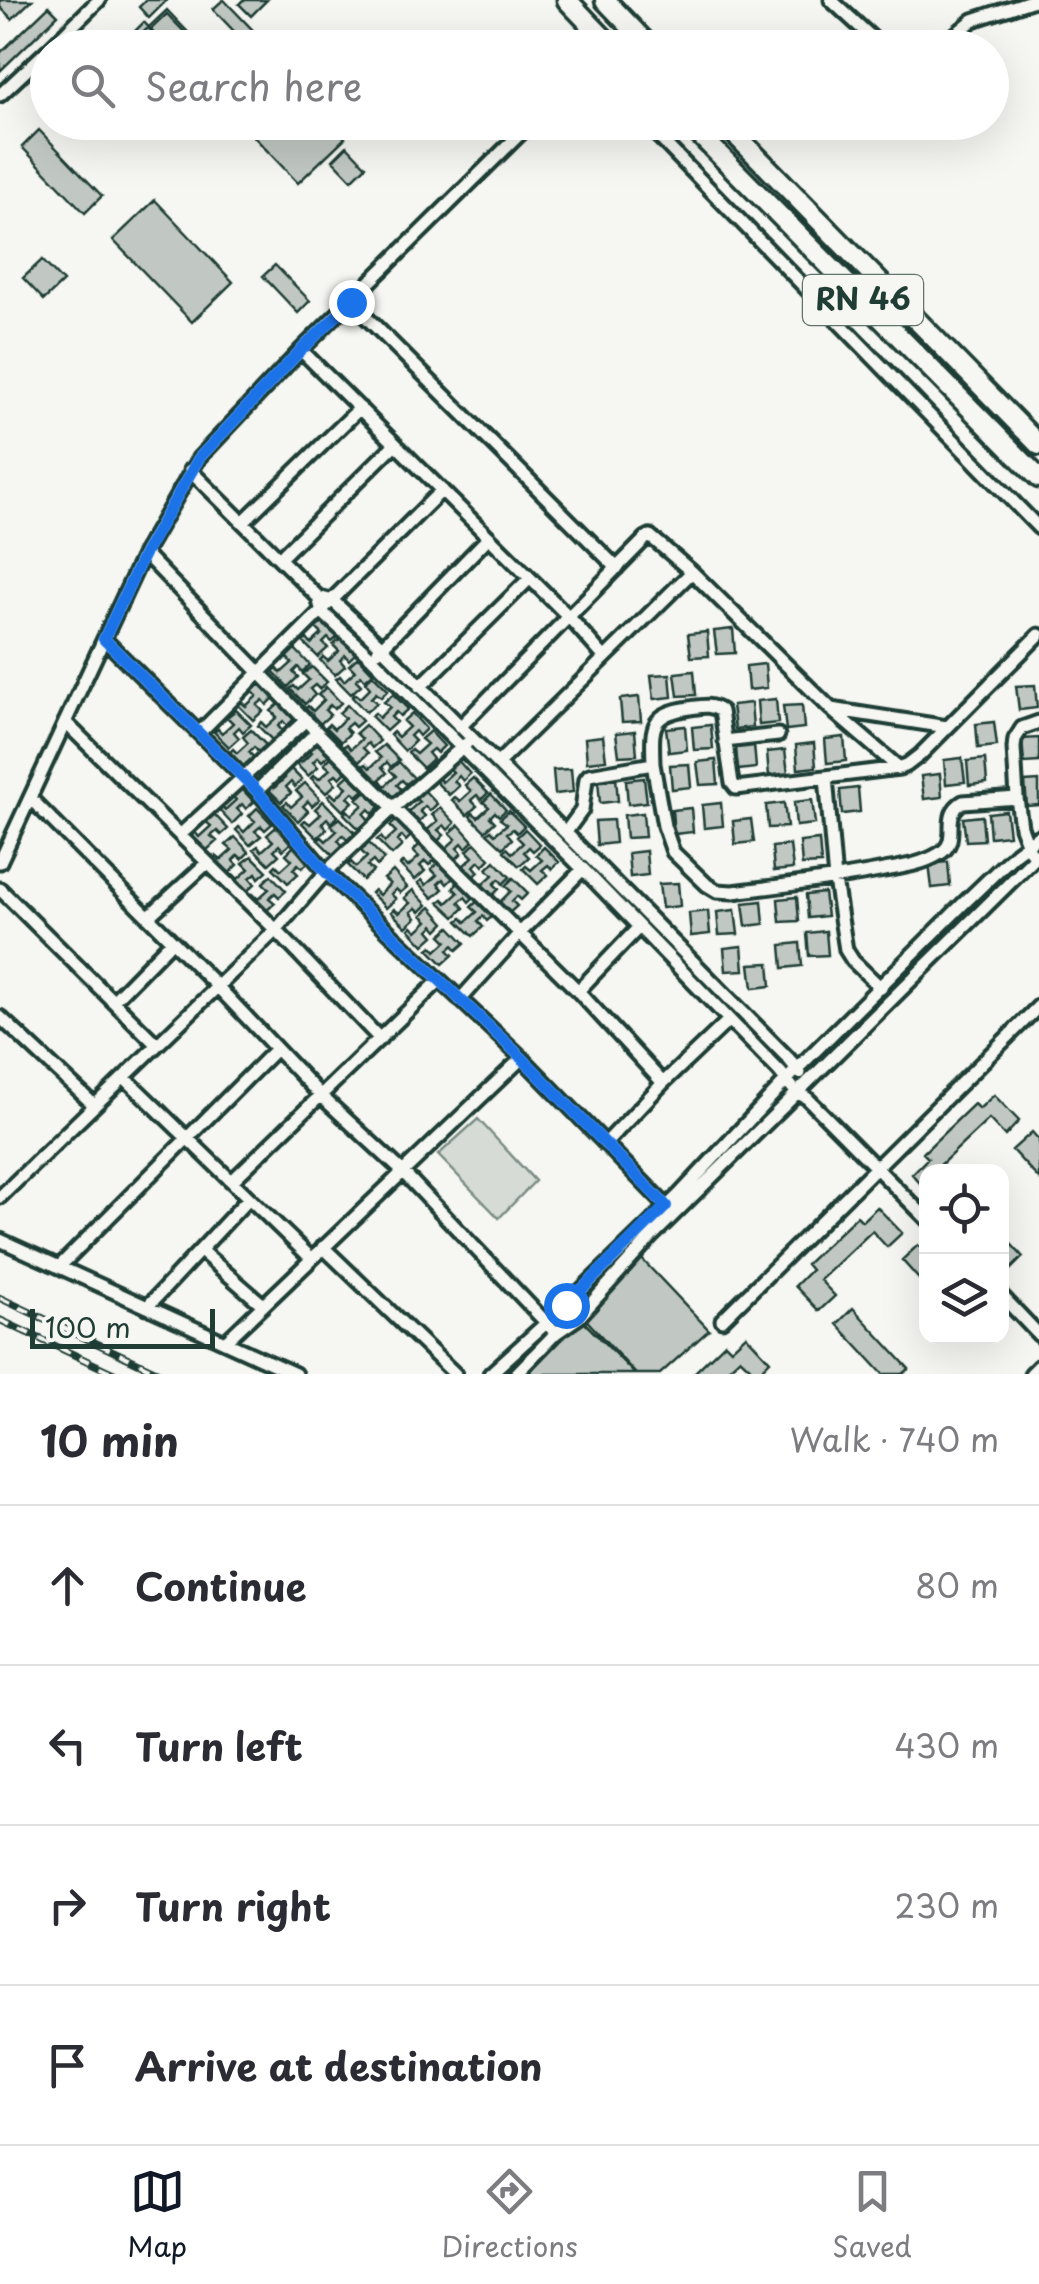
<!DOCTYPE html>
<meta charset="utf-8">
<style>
body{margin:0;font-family:"Playpen Sans",sans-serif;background:#f7f7f7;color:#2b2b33}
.controls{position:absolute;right:30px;bottom:30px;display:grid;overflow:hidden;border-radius:20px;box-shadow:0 10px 40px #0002}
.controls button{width:90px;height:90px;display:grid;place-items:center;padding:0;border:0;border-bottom:2px solid #e1e1e2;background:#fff;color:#2b2b33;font:50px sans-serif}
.scale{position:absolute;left:30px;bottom:25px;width:185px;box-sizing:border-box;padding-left:10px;border:5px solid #1f3d34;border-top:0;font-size:28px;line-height:35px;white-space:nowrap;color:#1f3d34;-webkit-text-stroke:8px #f6f6f2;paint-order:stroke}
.stop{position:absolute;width:30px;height:30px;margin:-22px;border:8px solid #1a73e8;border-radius:50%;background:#fff}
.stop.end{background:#1a73e8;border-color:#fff;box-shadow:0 2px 10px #0008}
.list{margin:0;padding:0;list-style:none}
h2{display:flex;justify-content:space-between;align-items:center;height:130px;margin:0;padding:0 40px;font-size:42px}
h2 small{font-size:32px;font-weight:400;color:#7c7c81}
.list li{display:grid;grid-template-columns:65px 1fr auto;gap:30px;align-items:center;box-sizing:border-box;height:160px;padding:0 40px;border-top:2px solid #e1e1e2}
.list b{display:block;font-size:38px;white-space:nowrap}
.list em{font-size:32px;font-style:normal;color:#7c7c81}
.icon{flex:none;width:55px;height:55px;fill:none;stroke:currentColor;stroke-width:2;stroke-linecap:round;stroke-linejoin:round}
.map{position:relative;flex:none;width:1039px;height:1374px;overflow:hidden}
.search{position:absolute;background:#fff;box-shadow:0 10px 40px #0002;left:30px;right:30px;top:30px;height:110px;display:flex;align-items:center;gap:25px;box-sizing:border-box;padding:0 35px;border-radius:55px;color:#7c7c81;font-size:38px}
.sheet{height:770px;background:#fff}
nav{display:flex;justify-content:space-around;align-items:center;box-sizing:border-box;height:140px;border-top:2px solid #e1e1e2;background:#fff;font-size:28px;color:#7c7c81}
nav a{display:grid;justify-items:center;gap:5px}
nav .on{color:#111827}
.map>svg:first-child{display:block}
</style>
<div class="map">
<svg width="1039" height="1374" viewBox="0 0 1039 1374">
<rect width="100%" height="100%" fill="#f6f6f2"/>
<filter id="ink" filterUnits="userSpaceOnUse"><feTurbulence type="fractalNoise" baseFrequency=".01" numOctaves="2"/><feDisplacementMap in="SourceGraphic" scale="20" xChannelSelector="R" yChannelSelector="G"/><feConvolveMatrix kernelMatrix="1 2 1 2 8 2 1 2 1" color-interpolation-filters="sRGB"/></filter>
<g filter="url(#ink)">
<!-- green -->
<path fill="#d6dbd6" stroke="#7a8c85" stroke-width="2.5" d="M478,1119l57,62 -36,37 -61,-63z"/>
<!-- building -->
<path fill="#c1c8c3" stroke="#1f3d34" stroke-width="2.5" d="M0,0h32l-20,19 -12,-12z
M146,0h21l-18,18 -10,-11z
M223,0h1l46,48h-20l-37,-39z
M243,0h24l-16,16 -12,-12z
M49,6l9,9 -58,56v-18z
M167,10l36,38h-71l-2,-3z
M167,14l24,25 -9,9h-15l-17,-18z
M144,22l12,14 -12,12h-26z
M240,122h90l15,16 -47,45z
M39,130l63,66 -17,17 -63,-66z
M347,146l19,20 -14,14 -19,-20z
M155,200l78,82 -41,40 -79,-82z
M42,260l21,22 -19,18 -21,-22z
M275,265l35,36 -12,12 -35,-37z
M325,620l14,16 -7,6 -4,-4 -5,5 5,5 -10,9 -15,-15 4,-3 4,5 11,-10 -6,-6z
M733,629l2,24 -18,1 -3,-23z
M707,632l2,24 -18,1 -3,-23z
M342,638l14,15 -7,7 -4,-5 -5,5 5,6 -10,9 -15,-15 3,-3 5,4 11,-10 -6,-6z
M295,649l15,16 -8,7 -4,-5 -5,5 5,5 -10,10 -15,-16 4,-3 4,5 11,-10 -6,-6z
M358,657l15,16 -8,7 -4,-5 -5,5 5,5 -10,9 -15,-15 4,-3 4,5 11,-10 -6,-6z
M765,664l2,24 -19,2 -2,-24z
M312,667l15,15 -8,7 -4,-4 -5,4 5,6 -10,9 -15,-15 4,-3 4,4 11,-10 -6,-6z
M694,671l2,24 -18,1 -3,-23z
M670,674l2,23 -18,2 -3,-24z
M373,675l15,15 -7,7 -5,-4 -5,5 6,5 -11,9 -14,-15 3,-3 5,4 10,-10 -5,-6z
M259,683l15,15 -7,7 -4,-5 -6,5 6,6 -10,9 -15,-15 3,-3 5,4 11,-10 -6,-6z
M1035,685l2,23 -18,2 -3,-24z
M326,687l15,16 -7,6 -4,-4 -5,5 5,5 -10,9 -15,-15 3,-3 5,5 11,-11 -6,-5z
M393,694l15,15 -8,7 -4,-4 -5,5 5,5 -10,9 -15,-15 4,-3 4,5 11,-11 -6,-5z
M639,697l2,24 -19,1 -2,-23z
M776,699l2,24 -19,2 -2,-24z
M280,703l14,16 -7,7 -4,-5 -5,5 5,6 -10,9 -15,-15 3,-4 5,5 11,-10 -6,-6z
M751,703l2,24 -18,2 -3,-24z
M347,705l15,16 -7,6 -4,-4 -6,5 5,5 -9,9 -15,-15 3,-3 5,5 11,-11 -6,-5z
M802,705l2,23 -18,2 -3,-24z
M236,710l15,15 -8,7 -4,-5 -5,5 5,6 -10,9 -15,-15 4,-3 4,4 11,-10 -6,-6z
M412,713l14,16 -7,7 -4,-5 -5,5 5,5 -10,10 -15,-16 3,-3 5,5 11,-10 -6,-6z
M994,722l3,24 -19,2 -2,-24z
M365,725l15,16 -8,7 -4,-5 -5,5 5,5 -10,10 -15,-16 4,-3 4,5 11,-10 -6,-6z
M711,725l2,24 -19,1 -2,-23z
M685,726l2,24 -18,2 -3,-24z
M251,730l15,15 -8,7 -4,-5 -5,5 5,6 -10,9 -14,-15 3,-3 4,4 11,-10 -5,-6z
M430,731l14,15 -7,7 -4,-4 -5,4 5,6 -10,9 -15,-15 3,-3 5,4 11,-10 -6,-5z
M635,731l2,24 -18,1 -3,-23z
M603,736l3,24 -19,2 -2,-24z
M844,737l2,24 -19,2 -2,-24z
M1039,738v24l-15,1 -2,-24z
M314,739l15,16 -7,6 -4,-4 -5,5 5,5 -10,9 -15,-15 3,-3 5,5 11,-11 -6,-5z
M814,743l2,24 -18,2 -2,-24z
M384,745l15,15 -8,7 -4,-5 -5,5 5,6 -10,9 -15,-15 4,-3 4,4 11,-10 -6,-6z
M754,745l2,23 -18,2 -2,-23z
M785,750l3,24 -19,2 -2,-24z
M332,756l15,15 -7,7 -4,-4 -5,4 5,6 -10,9 -15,-15 3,-3 5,4 11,-10 -6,-5z
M456,758l14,16 -7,7 -4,-5 -5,5 5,5 -10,9 -15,-15 3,-3 5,5 11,-10 -6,-6z
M962,758l3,24 -19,2 -2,-24z
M985,759l2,24 -18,2 -2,-24z
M716,760l2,24 -18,1 -3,-23z
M399,762l15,16 -8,6 -4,-4 -5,5 5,5 -10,9 -15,-15 4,-3 4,5 11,-10 -6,-6z
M689,764l2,23 -19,2 -2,-24z
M287,765l15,15 -7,7 -4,-5 -5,5 5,6 -10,9 -15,-15 3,-3 5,4 11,-10 -6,-6z
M571,769l2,23 -18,2 -2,-24z
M350,774l14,16 -7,6 -4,-4 -5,5 5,5 -10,9 -15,-15 3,-3 5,5 11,-11 -6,-5z
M940,774l2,23 -18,2 -3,-23z
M616,777l2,24 -18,2 -2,-24z
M473,778l15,15 -7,7 -4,-5 -6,5 6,6 -10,9 -15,-15 3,-3 5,4 11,-10 -6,-6z
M644,778l3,24 -19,2 -2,-24z
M1039,781v24l-12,1 -2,-24z
M305,783l15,16 -8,7 -4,-5 -5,5 5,5 -10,10 -15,-16 4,-3 4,5 11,-10 -6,-6z
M239,786l15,16 -8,7 -4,-5 -5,5 5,5 -10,10 -15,-16 4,-3 4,5 11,-10 -6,-6z
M422,788l15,16 -7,7 -5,-5 -5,5 5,5 -10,9 -15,-15 4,-3 4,5 11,-10 -6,-6z
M858,788l2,24 -18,2 -2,-24z
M366,791l14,16 -7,7 -4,-5 -5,5 5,6 -10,9 -15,-15 3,-4 5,5 11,-10 -6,-6z
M491,794l15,16 -7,6 -4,-4 -5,5 5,5 -10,9 -15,-15 3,-3 5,4 11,-10 -6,-5z
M812,800l3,24 -19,2 -2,-24z
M323,801l15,15 -7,7 -4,-5 -5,5 5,6 -10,9 -15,-15 3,-3 5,4 11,-10 -6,-5z
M721,803l2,23 -19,2 -2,-23z
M784,803l3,24 -19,1 -2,-23z
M440,807l15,16 -7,7 -4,-5 -6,5 6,5 -10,10 -16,-15 4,-4 4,5 12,-10 -6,-6z
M257,808l15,16 -7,6 -4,-4 -6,5 6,5 -11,9 -14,-15 3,-3 5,5 11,-11 -6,-5z
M691,808l2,24 -19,2 -2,-24z
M509,811l15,15 -7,7 -4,-4 -6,4 5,6 -9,9 -16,-15 4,-3 4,4 12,-10 -7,-5z
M1006,811l3,24 -19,2 -2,-24z
M213,813l15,16 -7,6 -4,-4 -6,5 6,5 -10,9 -16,-15 4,-3 4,5 12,-11 -6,-5z
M643,813l2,24 -19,1 -2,-23z
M982,816l2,24 -18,1 -3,-23z
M340,818l15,15 -8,7 -4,-5 -5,5 5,6 -10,9 -15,-15 4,-3 4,4 11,-10 -6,-6z
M399,818l14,16 -7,7 -4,-5 -5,5 5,5 -10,9 -15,-15 4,-3 4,5 11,-10 -6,-6z
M751,819l3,23 -19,2 -2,-23z
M613,820l2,23 -18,2 -2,-24z
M459,825l14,16 -7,7 -4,-5 -5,5 5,5 -10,10 -15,-16 3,-3 5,5 11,-10 -6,-6z
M276,827l15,16 -8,7 -4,-5 -5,5 5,5 -10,9 -15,-15 4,-3 4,5 11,-10 -6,-6z
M525,829l15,16 -7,6 -4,-4 -5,5 5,5 -10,9 -15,-15 3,-3 5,5 11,-10 -6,-6z
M235,837l14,15 -7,7 -4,-4 -5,5 5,5 -10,9 -15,-15 3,-3 5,4 11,-10 -6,-5z
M819,840l2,24 -19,1 -2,-23z
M369,843l15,16 -7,7 -4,-5 -6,5 6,5 -10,9 -15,-15 3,-3 5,5 11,-10 -6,-6z
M421,843l15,16 -7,6 -4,-4 -5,5 5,5 -10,9 -15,-15 3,-3 5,5 11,-10 -6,-6z
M475,843l15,16 -7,7 -4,-5 -5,5 5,6 -10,9 -15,-15 3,-4 5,5 11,-10 -6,-6z
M790,845l3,24 -19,2 -2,-24z
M294,846l15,16 -7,6 -4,-4 -5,5 5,5 -10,9 -15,-15 3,-3 5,5 11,-10 -6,-6z
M544,847l15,15 -7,7 -4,-4 -6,5 6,5 -10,9 -15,-15 3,-3 5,4 11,-10 -6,-5z
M646,851l2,24 -18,2 -2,-24z
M252,856l15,15 -8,7 -3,-5 -6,5 5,6 -10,9 -15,-15 4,-3 4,4 11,-10 -6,-6z
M440,861l14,16 -7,7 -4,-5 -5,5 5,5 -10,9 -15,-15 4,-3 4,5 11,-10 -6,-6z
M495,861l15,16 -7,7 -4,-5 -5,5 5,5 -10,10 -15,-16 3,-3 5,5 11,-10 -6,-6z
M948,862l2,24 -18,2 -3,-24z
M393,871l14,16 -7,6 -4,-4 -5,5 5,5 -10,9 -15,-15 3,-3 5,5 11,-11 -6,-5z
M271,875l15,16 -7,6 -4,-4 -6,5 6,5 -10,9 -15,-15 3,-3 5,5 11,-10 -6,-6z
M513,878l15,15 -7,7 -4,-4 -5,5 5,5 -10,9 -15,-15 3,-3 5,5 11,-11 -6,-5z
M461,880l15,15 -7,7 -4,-5 -6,5 5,6 -9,9 -16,-15 4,-3 4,4 11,-10 -5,-5z
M678,883l2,23 -18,2 -3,-24z
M413,890l14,15 -7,7 -4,-4 -5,4 5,6 -10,9 -15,-15 3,-3 5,4 11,-10 -6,-5z
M824,893l3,23 -19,2 -2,-23z
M797,897l2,24 -19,1 -2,-23z
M480,899l15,15 -8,7 -4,-5 -5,5 5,6 -10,9 -15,-15 4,-3 4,4 11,-10 -6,-5z
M762,901l2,23 -18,2 -3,-23z
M431,907l14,16 -7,7 -4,-5 -5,5 5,6 -10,9 -15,-16 3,-3 5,5 11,-10 -6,-6z
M735,910l3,24 -19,1 -2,-23z
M708,911l2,23 -19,2 -2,-23z
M450,927l15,16 -8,7 -4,-5 -5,5 5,5 -10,9 -15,-15 4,-3 4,5 11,-10 -6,-6z
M826,931l2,24 -19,1 -2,-23z
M800,943l2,23 -19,2 -2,-23z
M742,946l2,24 -18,1 -2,-23z
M769,963l2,23 -18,2 -3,-24z
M994,1095l25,26 -14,15 -16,-17 -52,49 4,4h-15v18l-14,-16 16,-16 -5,-5 51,-49 5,5z
M1032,1132l7,8v39l-27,-29z
M877,1207l25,26 -15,14 -15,-16 -52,49 15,16 -16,15 -24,-25 16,-16 -5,-6 51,-48 5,5z
M1002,1234l21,23 -16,16 -5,-6z
M918,1245l8,9v33l-24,-27z
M639,1256l70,74 -49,44h-24l-56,-61z
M853,1308l56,61 -6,5h-20l-46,-50z
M579,1317l56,57h-114z
M746,1335l24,26 -13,13 -17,-16 -17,16h-30l32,-31 6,6z"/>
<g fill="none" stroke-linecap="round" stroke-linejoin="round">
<defs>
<path id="street" d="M831,0l52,48
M50,48l49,-48
M939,48l34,-28 61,-20
M0,95l48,-45
M648,122l3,7 388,399
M351,302l266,266
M301,350l268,267 35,40
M190,470l128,127 4,15 50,46 211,211 197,203 16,20 11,6 119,120
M244,521l116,-113
M144,553l173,179 261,259 85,92
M280,558l115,-114
M318,597l15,4 49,46 406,411 12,15
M104,639l153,152 69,81 196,186 152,156
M378,651l111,-114
M420,687l110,-109
M834,712l65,56
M65,722l211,208 104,109
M460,727l186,-189 4,-2 42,36 139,137 116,18
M199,733l243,-243
M725,741l53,-6
M497,764l195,-192
M653,764l11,62 9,26 34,33 10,6 16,1c49,-6 98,-12 146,-21 21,-4 42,-6 60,-17 24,-14 0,-38 24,-52l54,-4 -3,-50 1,-9 7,-11 17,-6
M826,777l9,103 11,70 7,11 28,27
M257,791l60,-59
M30,798l187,188 104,110 81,75 154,162
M1017,798l4,29 9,24
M566,832l16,-22 4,-31 3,-4 64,-11c-1,-37 -4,-50 37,-56 13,-2 21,-4 31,3l11,72 4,5 163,-20 8,-3 13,-10 119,-120
M180,835l126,-115
M0,862l144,-309 55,-95 102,-108 231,-228
M0,889l157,156
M148,917l59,-54
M578,991l61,-64
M460,1000l60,-67 63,-64
M113,1001l59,-60
M0,1017l94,88
M124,1077l187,181
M605,1144l58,-61 66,-63
M232,1181l207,-200
M0,1197l276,-267 50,-58 67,-64 73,-64
M0,1240l295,134
M323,1247l132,127
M201,1251l62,54
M59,1267l217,-218
M1002,1296l37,39
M147,1307l102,-109
M722,1320l317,-314
M226,1341l296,-283
M490,1374l76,-69 113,-110 118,-126 167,-166 52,-50 23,-17
M516,1374l40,-41 23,-16 73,-81 387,-382
M1031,1374l8,-8"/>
<path id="primary" d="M567,0l46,48
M605,0l46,48
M687,122l352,356
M723,122l316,323"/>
</defs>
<!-- street casing -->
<use href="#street" stroke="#1f3d34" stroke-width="19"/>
<!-- primary casing -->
<use href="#primary" stroke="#1f3d34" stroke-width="25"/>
<!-- street -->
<use href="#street" stroke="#f6f6f2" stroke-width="11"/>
<!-- primary -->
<use href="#primary" stroke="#f6f6f2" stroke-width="18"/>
<defs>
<path id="rail" d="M0,1298l162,76
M0,1320l115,54"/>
</defs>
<!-- rail casing -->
<use href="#rail" stroke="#1f3d34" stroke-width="8"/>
<!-- rail -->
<use href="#rail" stroke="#f6f6f2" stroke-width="4" stroke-dasharray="11" stroke-linecap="butt"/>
</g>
</g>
<g fill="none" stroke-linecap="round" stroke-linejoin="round" filter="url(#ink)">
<!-- route -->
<path stroke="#1a73e8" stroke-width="12" d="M351,302l-50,48 -102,108 -55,96 -40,85 153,152 69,81 196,186 144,148 -100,99"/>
</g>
<g text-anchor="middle" stroke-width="8" stroke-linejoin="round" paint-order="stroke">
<!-- shield labels -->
<rect fill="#f6f6f2" stroke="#60746d" stroke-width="2.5" x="803" y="275" width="120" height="50" rx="8"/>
<g font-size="30" font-weight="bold" fill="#1f3d34">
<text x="863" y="310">RN 46</text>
</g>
</g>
</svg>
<div class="controls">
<button><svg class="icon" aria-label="locate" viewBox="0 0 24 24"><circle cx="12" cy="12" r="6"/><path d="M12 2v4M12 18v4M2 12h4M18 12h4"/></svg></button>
<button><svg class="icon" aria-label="layers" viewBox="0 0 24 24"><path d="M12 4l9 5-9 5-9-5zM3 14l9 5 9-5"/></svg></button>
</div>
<div class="scale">100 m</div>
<div class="stop" style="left:566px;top:1305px"></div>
<div class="stop end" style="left:351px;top:302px"></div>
<div class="search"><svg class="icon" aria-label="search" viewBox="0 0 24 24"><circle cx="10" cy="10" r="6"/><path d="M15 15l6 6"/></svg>Search here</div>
</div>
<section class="sheet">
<h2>10 min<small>Walk · 740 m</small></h2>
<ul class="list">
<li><svg class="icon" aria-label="ahead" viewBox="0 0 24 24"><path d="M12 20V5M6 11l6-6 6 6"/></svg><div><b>Continue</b></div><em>80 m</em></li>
<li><svg class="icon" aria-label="left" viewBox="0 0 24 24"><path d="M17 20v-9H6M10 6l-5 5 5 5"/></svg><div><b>Turn left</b></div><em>430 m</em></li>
<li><svg class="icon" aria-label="right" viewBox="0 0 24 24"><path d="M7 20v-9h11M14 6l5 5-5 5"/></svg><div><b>Turn right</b></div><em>230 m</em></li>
<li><svg class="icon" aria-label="arrive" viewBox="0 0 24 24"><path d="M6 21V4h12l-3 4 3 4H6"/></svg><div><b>Arrive at destination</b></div></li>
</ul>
</section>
<nav>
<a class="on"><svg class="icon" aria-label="map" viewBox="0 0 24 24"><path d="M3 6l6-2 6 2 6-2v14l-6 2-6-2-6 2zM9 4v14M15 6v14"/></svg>Map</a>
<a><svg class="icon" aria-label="directions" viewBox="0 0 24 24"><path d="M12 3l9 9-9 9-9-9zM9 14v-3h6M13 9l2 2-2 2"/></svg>Directions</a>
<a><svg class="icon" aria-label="saved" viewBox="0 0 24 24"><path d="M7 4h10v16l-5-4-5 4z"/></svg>Saved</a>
</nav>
